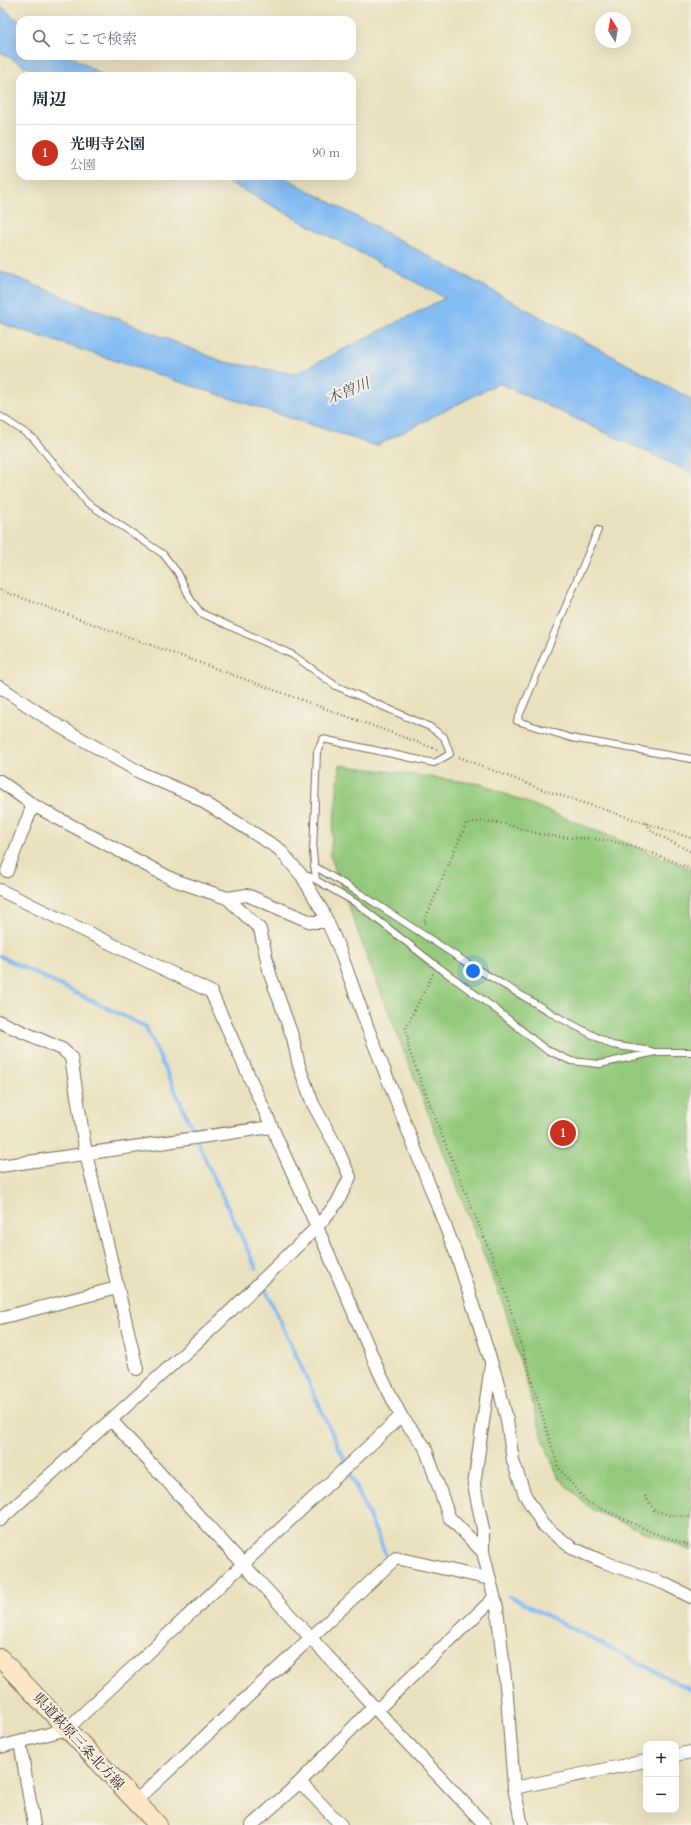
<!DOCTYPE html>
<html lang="ja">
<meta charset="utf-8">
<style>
body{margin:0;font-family:Cardo,"Noto Serif JP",serif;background:#f6f6f7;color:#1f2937}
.controls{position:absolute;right:12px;bottom:12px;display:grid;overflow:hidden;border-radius:8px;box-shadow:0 4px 16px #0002}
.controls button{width:36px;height:36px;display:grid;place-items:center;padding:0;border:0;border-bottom:1px solid #e0e1e3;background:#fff;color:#1f2937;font:20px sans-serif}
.compass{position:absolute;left:595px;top:12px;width:36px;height:36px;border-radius:50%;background:#fff;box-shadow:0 4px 16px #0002;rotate:349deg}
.you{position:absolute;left:473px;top:971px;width:14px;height:14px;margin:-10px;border:3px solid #fff;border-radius:50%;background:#1a73e8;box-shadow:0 0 0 6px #1a73e833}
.badge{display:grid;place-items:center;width:26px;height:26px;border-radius:50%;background:#c8321e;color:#fff;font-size:13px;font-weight:700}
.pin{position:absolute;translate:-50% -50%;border:2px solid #fff;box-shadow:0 1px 4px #0006}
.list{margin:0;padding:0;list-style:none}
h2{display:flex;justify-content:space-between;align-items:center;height:52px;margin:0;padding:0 16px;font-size:17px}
h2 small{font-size:13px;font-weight:400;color:#747a83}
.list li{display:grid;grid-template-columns:26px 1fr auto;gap:12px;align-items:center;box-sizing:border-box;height:56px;padding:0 16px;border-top:1px solid #e0e1e3}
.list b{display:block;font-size:15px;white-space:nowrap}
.list p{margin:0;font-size:13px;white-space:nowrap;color:#747a83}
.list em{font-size:13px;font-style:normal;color:#747a83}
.icon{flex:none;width:22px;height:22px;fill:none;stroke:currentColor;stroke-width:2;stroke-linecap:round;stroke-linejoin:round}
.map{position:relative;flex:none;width:691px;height:1825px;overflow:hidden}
.search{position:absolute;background:#fff;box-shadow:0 4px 16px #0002;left:16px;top:16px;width:340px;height:44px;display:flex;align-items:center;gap:10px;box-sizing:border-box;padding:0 14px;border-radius:12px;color:#747a83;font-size:15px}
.panel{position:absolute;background:#fff;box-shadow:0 4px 16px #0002;left:16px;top:72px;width:340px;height:108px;border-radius:12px}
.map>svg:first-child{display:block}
</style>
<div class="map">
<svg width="691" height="1825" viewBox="0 0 691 1825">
<rect width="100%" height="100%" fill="#f7f3e8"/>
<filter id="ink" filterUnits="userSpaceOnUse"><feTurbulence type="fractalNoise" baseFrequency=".025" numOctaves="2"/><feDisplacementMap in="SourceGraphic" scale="8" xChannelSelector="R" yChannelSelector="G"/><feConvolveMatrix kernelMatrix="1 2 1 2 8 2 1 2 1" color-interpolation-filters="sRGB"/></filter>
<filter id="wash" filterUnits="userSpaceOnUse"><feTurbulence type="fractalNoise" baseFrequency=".012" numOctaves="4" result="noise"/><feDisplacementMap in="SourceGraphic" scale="16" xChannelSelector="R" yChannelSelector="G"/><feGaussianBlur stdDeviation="0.9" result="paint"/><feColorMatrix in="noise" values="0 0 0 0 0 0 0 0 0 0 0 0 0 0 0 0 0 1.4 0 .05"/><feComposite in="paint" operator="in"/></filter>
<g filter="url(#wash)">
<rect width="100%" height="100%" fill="#e9e1be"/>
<!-- green -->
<path fill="#93c97c" stroke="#677a4d" d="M340,765l141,19 210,85v682l-99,-41 -33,-31 -16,-40 -38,-130 -138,-352 -37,-102z"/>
<!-- water -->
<path fill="#83bbf3" stroke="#5f7288" d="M0,6l20,16v34h51l33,20h-62l-42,-24z
M217,176h65l409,223v76l-5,-5 -187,-87 -123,63 -376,-123v-52l224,91 71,12 150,-76z"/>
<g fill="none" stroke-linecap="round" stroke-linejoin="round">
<!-- stream -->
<path stroke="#83bbf3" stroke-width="4" d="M0,956l146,71 46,101
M197,1141l59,127
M262,1282l83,179
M350,1472l36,83
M509,1596l182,94"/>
</g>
</g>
<g filter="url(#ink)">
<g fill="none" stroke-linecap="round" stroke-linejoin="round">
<defs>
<path id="service" d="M0,416l33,22 53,64 77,52 15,19 13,27 10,13 92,42 43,31 94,41 14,10 6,17 -16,9 -111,-24 -6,13 -4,100 3,28
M598,530l-81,191 54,17 120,21
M314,866l47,28 106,69 91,54 54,28 39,6
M302,876h7l47,27 81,63 61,45 47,38 26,12 29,3 56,-12h35"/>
<path id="minor" d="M0,687l57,38 86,49 49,21 49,30 38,24 23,27 21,36 16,36 28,78 90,230 40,124 10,40 6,41 12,34 18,30 29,23 32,14 59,21 28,14
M0,781l33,24 141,75 53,18 20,-3 64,27h17
M7,871l26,-66
M0,890l211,102 106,235 63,147 21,42 24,31 24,70 34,35 14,56 10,88 7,92 8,37
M0,1022l62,27 9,8 15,97 51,215
M0,1166l271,-39
M0,1318l117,-30
M112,1421l285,311 88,93
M0,1520l216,-195 101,-98 20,-24 13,-26 -14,-31 -23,-42 -14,-38 -6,-28 -23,-64 -10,-45 -33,-31
M483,1552v-23l-9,-44 17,-120
M377,1710l117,-112
M20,1743l14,82
M0,1747l67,-18 334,-313
M676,1755l15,-3
M300,1782l41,43
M514,1788l132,-27
M136,1801l260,-243 94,21
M252,1825l48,-43 74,-76"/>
<path id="secondary" d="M0,1658l158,167"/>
</defs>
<!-- service casing -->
<use href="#service" stroke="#786a56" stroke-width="8"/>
<!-- minor casing -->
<use href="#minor" stroke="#786a56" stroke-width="14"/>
<!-- secondary casing -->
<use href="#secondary" stroke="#786a56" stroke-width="20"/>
<!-- path -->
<path stroke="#786a56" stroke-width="2.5" stroke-dasharray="1 3" stroke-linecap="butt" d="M0,590l439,160
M459,757l79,31 153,50
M646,823l7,9 38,20
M426,923l-2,-1 42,-98c29,-9 51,6 80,11 21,4 43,2 64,6 28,5 55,17 81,28
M433,974l-27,53 3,23 32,83 60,145 57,189 29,35 67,31 37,13
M645,1496l9,14 15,5 22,2"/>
<!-- service -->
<use href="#service" stroke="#fff" stroke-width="6"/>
<!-- minor -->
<use href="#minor" stroke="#fff" stroke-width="12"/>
<!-- secondary -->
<use href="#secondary" stroke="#fce6c4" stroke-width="18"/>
</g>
</g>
<g text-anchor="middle" stroke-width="4" stroke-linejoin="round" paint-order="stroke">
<!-- street labels -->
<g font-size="14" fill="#3b2a1e" stroke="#f7f3e8">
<text transform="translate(79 1741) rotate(47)" y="5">県道萩原三条北方線</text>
</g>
<!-- water labels -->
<g font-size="15" font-style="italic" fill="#51565e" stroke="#f7f3e8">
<text transform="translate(348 391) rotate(-22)" y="5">木曽川</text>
</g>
</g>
</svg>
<div class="controls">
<button>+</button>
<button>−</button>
</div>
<svg class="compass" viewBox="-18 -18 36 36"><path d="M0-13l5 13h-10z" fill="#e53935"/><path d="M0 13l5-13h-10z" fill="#747a83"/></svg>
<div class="you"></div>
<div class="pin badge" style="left:563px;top:1133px">1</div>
<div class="search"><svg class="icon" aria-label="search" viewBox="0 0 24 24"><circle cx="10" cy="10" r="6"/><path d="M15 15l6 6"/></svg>ここで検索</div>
<section class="panel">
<h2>周辺<small></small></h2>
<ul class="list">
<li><span class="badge">1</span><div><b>光明寺公園</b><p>公園</p></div><em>90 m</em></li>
</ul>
</section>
</div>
